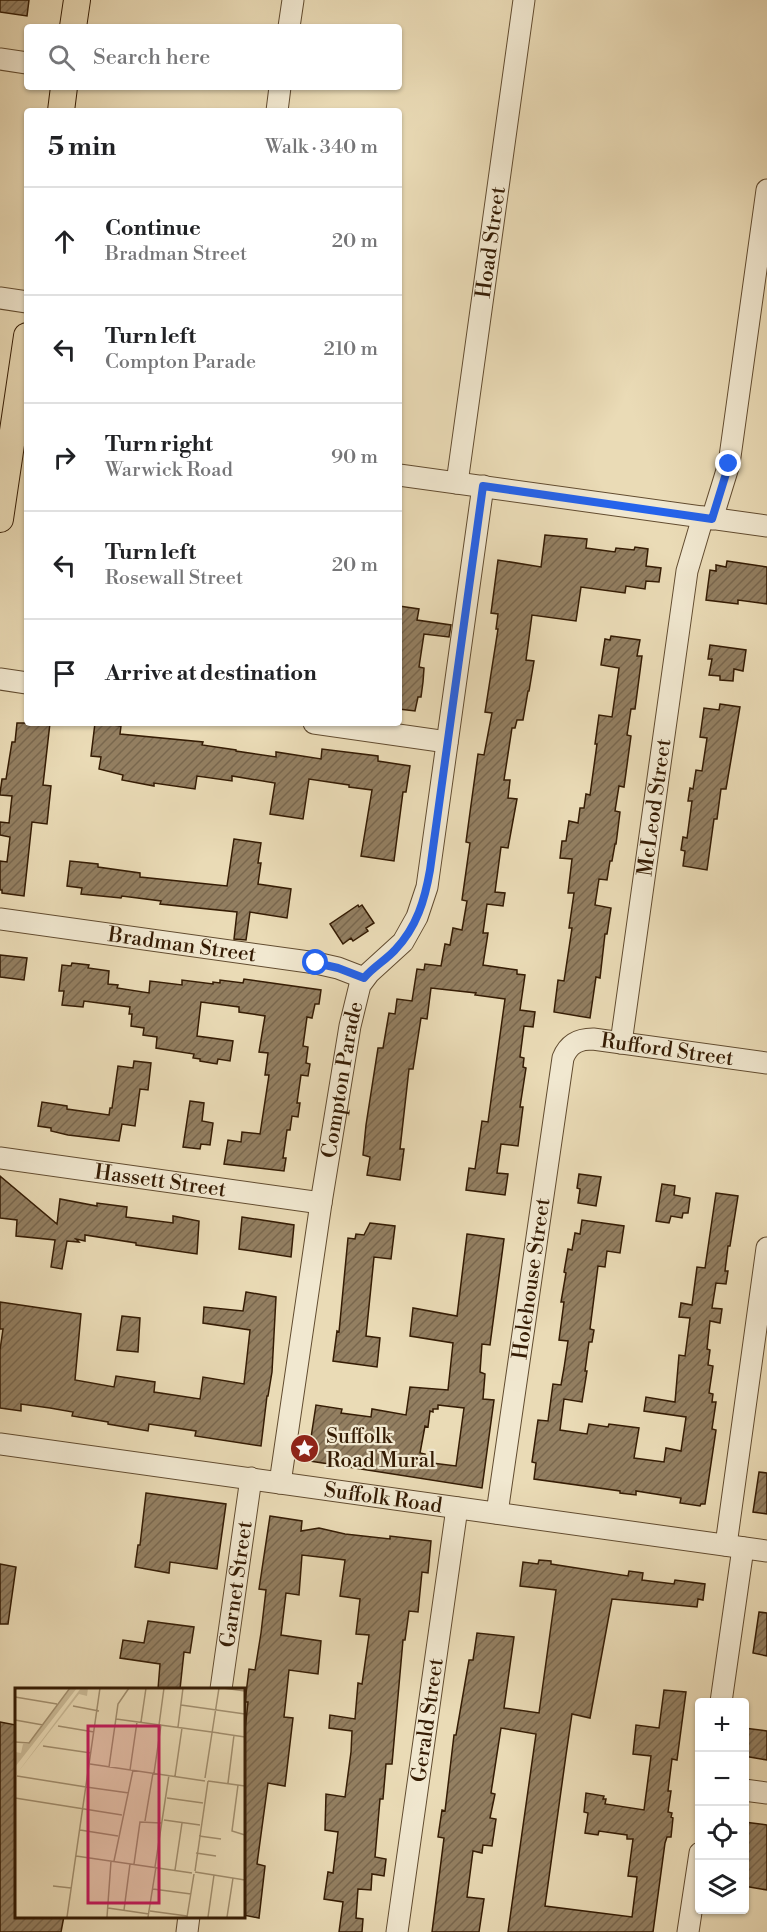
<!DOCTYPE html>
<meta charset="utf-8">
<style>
body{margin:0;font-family:"Libre Bodoni",serif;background:#f6f6f6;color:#202124}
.controls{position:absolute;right:18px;bottom:18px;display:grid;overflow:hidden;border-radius:6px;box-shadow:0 2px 4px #0004}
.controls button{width:54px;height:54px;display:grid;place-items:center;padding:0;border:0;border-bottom:2px solid #e0e0e0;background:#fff;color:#202124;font:30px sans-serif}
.stop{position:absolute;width:18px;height:18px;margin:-14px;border:4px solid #2563eb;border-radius:50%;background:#fff}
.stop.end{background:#2563eb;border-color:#fff;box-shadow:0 2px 6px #0008}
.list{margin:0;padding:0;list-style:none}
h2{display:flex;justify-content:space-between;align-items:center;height:78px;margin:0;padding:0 24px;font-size:26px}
h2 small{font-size:20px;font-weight:400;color:#757577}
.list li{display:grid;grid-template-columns:39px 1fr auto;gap:18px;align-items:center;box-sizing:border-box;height:108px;padding:0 24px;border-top:2px solid #e0e0e0}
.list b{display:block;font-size:22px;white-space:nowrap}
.list p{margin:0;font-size:20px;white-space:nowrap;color:#757577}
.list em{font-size:20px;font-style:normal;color:#757577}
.icon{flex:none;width:33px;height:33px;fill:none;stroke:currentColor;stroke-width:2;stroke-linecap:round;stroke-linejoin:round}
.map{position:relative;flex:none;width:767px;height:1932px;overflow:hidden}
.search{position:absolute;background:#fff;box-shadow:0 2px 4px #0004;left:24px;top:24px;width:378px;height:66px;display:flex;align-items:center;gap:15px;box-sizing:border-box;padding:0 21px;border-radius:6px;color:#757577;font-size:22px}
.panel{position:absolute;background:#fff;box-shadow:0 2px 4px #0004;left:24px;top:108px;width:378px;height:618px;border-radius:6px}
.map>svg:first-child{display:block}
</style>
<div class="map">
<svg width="767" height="1932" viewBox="0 0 767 1932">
<defs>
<pattern id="building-hatch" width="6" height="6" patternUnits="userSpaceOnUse" patternTransform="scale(1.5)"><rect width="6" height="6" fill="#937f61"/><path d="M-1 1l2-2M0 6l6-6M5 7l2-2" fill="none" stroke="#79674e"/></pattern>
</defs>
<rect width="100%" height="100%" fill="#eadbb6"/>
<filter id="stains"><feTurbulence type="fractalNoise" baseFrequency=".00333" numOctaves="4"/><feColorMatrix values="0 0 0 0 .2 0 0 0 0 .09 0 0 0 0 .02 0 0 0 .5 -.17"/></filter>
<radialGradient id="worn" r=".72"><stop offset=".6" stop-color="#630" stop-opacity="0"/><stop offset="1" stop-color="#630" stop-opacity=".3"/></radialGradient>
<!-- building -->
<path fill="url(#building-hatch)" stroke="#351c04" stroke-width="1.5" fill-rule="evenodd" d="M0,0h29l-2,16 -27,-4z
M545,535l42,4 -1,9 29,4 1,-4 18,2 1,-3 13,2 -2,17 15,2 -2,14 -13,-1 -1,8 -19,-3 -1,7 -44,-6 -5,34 -44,-6 -6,45 8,1 -5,30h-1l-5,29h-6l-2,8h-3l-8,52h6l-2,18 9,1 -9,49 -7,-1 -6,45 10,1 -2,13 -16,-2 -4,29h5l-5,32 34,5v4l8,1 -5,35 15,2 -2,15 -9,-1 -4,31 4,1 -1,9 3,1 -6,39h3l-5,39 -17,-2 -4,29 11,1 -3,21 -39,-5 3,-22 6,1 7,-48 6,1 17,-123 -30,-4 1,-2 -45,-5 -4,31 -6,-1 -8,51h-4l-9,80h4l-4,31 -33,-5 3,-18 -7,-2 3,-30 12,-77h5l6,-35 6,1 2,-15 15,2 5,-32 7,1 1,-6 16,2 4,-22 5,1 3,-17 9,2 5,-29 -5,-1 8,-57 -4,-1 5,-37 7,-51 6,1 8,-42 -7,-1 13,-83h-2l2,-15 -7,-1 7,-53 43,7z
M727,561l40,6v37l-29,-4v4l-32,-4 4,-30 6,1v-6l10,2z
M399,606l20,3 -2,11 34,5 -2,12 -25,-3 -5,33 5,1 -1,14 -2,15h-3l-3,14 -16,-2z
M611,636l29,4 -3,16h5l-7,53h-4l-4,26 4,1 -7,51 -5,-1 -4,25 5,1 -4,32h-1l-3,17h-2l-3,19 -8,-1 -4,26 16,3 -4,26h-2l-5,44 -4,-1 -6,41 -36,-6 4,-32 6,1 8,-53h-3l5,-35h-6l4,-34 -12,-1 2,-17h4l3,-20 9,2 2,-15h4l2,-14 4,1 7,-51h-2l4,-29 13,2 7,-49 -18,-3 4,-26 5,1z
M710,645l36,5 -3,21 -9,-2 -1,12 -13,-1v-4l-11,-1 3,-16h-4z
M720,704l20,3 -14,82h-5l-4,30h-3l-7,51 -24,-4 2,-15 -4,-1 2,-13 4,1 5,-37h-4l2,-13 3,1 3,-19 6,1 5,-33 -7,-1 4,-29 15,2z
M17,723h33l-7,62 8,1 -4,38 -15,-2 -8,74 -22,-3v-3h-2v-29l7,1 3,-25 -10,-2v-13l9,1 3,-27 -12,-1v-2l2,-14h4l6,-37h3z
M95,723l26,3 -1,8 83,8 -1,3 34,5v1l40,6v-5l45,7 1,-10 56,7v5l32,5 -4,26h-3l-9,69 -33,-5 11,-66 -23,-3v-2l-40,-6 -6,40 -33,-5 5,-31 -43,-7v5l-35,-5 -2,13 -41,-6v3l-32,-6 1,-5 -24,-6 2,-12 -10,-1z
M234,839l27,4 -3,20h3l-3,21 33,5 -4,29 -37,-6 -4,28 -12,-1 3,-27 -77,-8 1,-3 -39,-5 -1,2 -40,-4 1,-6 -15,-2 3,-25 28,3v3l42,6v4l87,9z
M358,905l1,2 3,-2 12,18 -8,5 2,3 -15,10 -2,-3 -8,6 -13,-20z
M0,955l27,3 -3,22 -24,-3z
M72,963l17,2 -1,3 21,3 -1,13 10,1 -1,3 32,5 1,-12 32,4v-5l31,4v-2l7,1v-3l23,3 1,-4 77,11 -2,14h-4l-3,14 -5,-1 -4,29 5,1 -2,16 4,1 -2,12 -7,-1 -4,28h3l-2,14 -6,-1 -2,14h-3l-4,28h3l-2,13 -60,-7 4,-24 13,2 1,-10 18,2 9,-59h-4l3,-22 -9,-1 6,-36 -26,-4v-5l-38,-5 -4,34 36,5 -3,20 -12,-2 -1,5 -17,-3v-2l-7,-1 1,-4 -38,-6 1,-11 -14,-2 1,-7 -13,-2 1,-12h-3l1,-7 -46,-6 -1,6 -21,-2 2,-14h-5l3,-26 9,1z
M134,1061l17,2 -3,27 -8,-1 -5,37 -13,-2 -3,17 -51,-6 -17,-4v-3l-13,-2 4,-24 25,4v3l42,6 1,-7h2l6,-42 15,2z
M190,1101l14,2 -2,18 11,2 -3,22 -9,-1 -1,5 -17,-2z
M579,1174l22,3 -5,29 -18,-3 2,-14 -3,-1z
M0,1176l57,48 3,-25 37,7v-3l30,4 -1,10 47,6v-7l26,5 -2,33 -61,-9v-2l-51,-8v6l-9,-2 3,3 -12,-1 -5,28 -11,-2 4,-27 -39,-4 1,-16 -17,-2z
M662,1184l13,2 -1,9 16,3 -2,15h-5l-1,5 -11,-2 -2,7 -13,-2z
M716,1193l22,3 -8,50h-2l-3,25h3l-2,13 -10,-1 -4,25 10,1 -2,14 -10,-2 -3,28 3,1 -2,15 5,1 -4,27 4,1 -1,8h4l-4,27 4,1 -11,74h-4l-1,2 -20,-3 1,-5 -45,-7v4l-16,-2v-2l-86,-12 2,-16 -4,-1 6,-42 10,1 5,-37 8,1 3,-17 4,-27 -9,-1 5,-38h-3l5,-29 -2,-1 4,-23 4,1 3,-17 5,1 2,-14 42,6 -4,27 -13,-2 -2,16 -7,-1 -8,63 4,1 -2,12h-3l-4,29h2l-5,31 -18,-3 -4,31 27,4 2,-10 19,3 1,-3 30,4 -5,30 30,4 2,-14 15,3 5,-34 -42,-6 2,-14 29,5 4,-47 6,1 5,-38 -11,-1 2,-14 11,2 5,-38 8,1z
M242,1217l52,8 -3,32 -52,-8z
M370,1223l25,3 -4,33 -17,-2 -8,79 14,2 -3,29 -44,-6 4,-30 2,1 9,-94 7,1 1,-5 8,1z
M467,1234l37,5 -14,106 -8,-1 -2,28 5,2 -2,25 11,1 -12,88 -172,-27 -6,-8 1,-9h5l6,-39 26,4 -1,4 30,4 1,-8 34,6 4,-28 38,3 5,-47 -43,-7 3,-28 44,8zM438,1405l26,3 -8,58 -32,-4 1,-8 -5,-1 5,-27 3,1 2,-16 3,1v-3h5z
M246,1292l30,5 -4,75 -4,24h-1l-6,50 -66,-10 1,-5 -47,-7 -1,7 -40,-7v-2l-36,-6 1,-4 -23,-4 -29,-4v7l-21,-3v-58l3,-21h-3v-27l81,12 -6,66 39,7 2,-11 39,6 -1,10 46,7 3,-22 41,7 6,-54 -47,-7 1,-16 39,4z
M122,1316l18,2 -2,34 -21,-2z
M759,1472l8,1v41l-14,-2z
M146,1493l80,11 -9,65 -47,-7 -1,11 -34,-6 3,-22h2z
M270,1516l32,5 -1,10 18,-3 26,6 45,5v-3l41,5 -3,32 -6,-1 -4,40 -9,-1 -4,29h-2l-11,124h-6l-3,35h-3l-5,58 11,2 -2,17 -12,-2 -1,16 -13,-1 -2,29 7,1 -1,13h-23l4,-30 -19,-3 4,-27 5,1 5,-41 -13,-2 1,-36 19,3 6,-45 1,-21 -23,-3 1,-13 25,4 3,-36 4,1 7,-49 -13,-1 4,-35 -20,-3 5,-36 -43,-5 -3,40 -13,-2 -5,42 40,6 -3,33 -29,-4 -5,47 9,1 -8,68 -17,-3 -11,81 8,2 -6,52 -16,-3v-166l5,-47h-3l4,-33 6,1 6,-37 5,-43 -7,-1z
M539,1560l12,1v3l77,12 1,-5 14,2 -1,7 32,4 1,-4 30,4 -2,16 -5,-1 -1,8 -85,-8 -22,119 -18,-4 -6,41 -21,151 87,11 5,-40 -9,-1 5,-37h-6v-4l-28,-4 -1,4 -13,-2 3,-20 -4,-1 2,-19 18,3 -1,3h3l-1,5 39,6 7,-54 -18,-2 3,-29 23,3 5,-38 22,2 -9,68 -5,-1 -4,32h3l-3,21 4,1 -1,4 2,1 -2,19h-4l-2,6 -12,89h-145l28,-198 -35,-6 -10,65 4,1 -5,24 6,1 -4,27 -9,-1 -1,8 -9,-2 -6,46 17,2 -5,33h-47l12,-94 -6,-1 4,-27 3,1 9,-76h2l13,-75h4l4,-27 37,4 -10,71 35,5 17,-123 -36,-4 3,-24 15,2z
M0,1564l16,3 -8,57h-8z
M759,1612l8,1v43l-14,-3z
M148,1621l46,6 -4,26 -6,-1 -4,37h-22l2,-25 -40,-6 3,-18 21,3z
M0,1722l16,3v191h48l-3,16h-61z
M744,1728l23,3v29l-23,-4z
M744,1822l23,3v65l-23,-4z"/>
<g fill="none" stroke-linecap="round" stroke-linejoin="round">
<defs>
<g id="minor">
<path d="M289,27l4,-27"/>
<path d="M0,59l27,4"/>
<path d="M277,111l3,-24"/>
<path d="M0,298l27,4"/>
<path d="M399,475l368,51"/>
<path id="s1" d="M457,483l67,-483"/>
<path d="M712,519l17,-55 38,-274"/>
<path d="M0,679l27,4"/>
<path d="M314,723l133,19"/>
<path id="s2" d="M0,919l316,44 22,5 26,10"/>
<path id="s3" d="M621,1043l66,-472 16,-54"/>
<path id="s4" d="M0,1158l321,45"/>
<path id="s5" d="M0,1444l767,107"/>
<path id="s6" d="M280,1483l41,-280 29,-177 10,-41 9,-12 34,-31 14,-25 10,-30 56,-401"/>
<path id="s7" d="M497,1513l66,-455c6,-15 16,-19 30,-19l174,24"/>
<path d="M726,1545l41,-297"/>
<path id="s8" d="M221,1689l30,-211"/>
<path d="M721,1702l22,-154"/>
<path d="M744,1790l23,3"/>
<path d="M187,1932l2,-16"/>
<path id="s9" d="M397,1932l60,-424"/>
<path d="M688,1932l12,-79"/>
</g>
<path id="major" d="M73,27l4,-27
M61,111l3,-24
M0,519l27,-183"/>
</defs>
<!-- minor casing -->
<use href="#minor" stroke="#624c30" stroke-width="23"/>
<!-- major casing -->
<use href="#major" stroke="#351c04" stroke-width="28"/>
<!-- minor -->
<use href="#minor" stroke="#f1e8d0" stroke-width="21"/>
<!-- major -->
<use href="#major" stroke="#eadbb6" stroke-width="26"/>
</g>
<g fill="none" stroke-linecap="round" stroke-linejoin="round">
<!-- route -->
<path stroke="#2563eb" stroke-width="8" d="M316,963l22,5 26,10c9,-11 22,-18 31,-28 22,-23 30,-51 35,-80l53,-384 229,33 17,-55"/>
</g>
<!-- icons -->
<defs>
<symbol id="sight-disc" viewBox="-11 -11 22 22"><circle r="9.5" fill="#8f2418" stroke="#f1e8d0"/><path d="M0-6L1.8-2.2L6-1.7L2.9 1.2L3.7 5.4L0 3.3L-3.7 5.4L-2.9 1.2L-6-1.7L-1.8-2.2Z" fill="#fff"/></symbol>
</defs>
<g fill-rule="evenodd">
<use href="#sight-disc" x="288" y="1432" width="33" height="33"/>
</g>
<g text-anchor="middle" stroke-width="4.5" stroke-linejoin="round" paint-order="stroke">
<!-- street labels -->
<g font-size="21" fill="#351c04" stroke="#f1e8d0">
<text dy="7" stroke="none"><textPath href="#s1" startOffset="243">Hoad Street</textPath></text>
<text dy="7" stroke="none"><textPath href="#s3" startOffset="238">McLeod Street</textPath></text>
<text dy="7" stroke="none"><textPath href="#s2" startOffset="184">Bradman Street</textPath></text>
<text dy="7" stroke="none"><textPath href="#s7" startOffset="573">Rufford Street</textPath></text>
<text dy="7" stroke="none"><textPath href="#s6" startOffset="408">Compton Parade</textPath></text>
<text dy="7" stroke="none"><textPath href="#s4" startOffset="162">Hassett Street</textPath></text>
<text dy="7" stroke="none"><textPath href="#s7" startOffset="237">Holehouse Street</textPath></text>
<text dy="7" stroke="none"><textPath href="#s5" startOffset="387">Suffolk Road</textPath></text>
<text dy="7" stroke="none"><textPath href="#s8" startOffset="106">Garnet Street</textPath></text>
<text dy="7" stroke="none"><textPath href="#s9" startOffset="214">Gerald Street</textPath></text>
</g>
<!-- poi labels -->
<g font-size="21" fill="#351c04" stroke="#f1e8d0" text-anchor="start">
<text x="326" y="1443">Suffolk<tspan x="326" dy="24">Road Mural</tspan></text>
</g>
</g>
<!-- overview -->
<g transform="translate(15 1688)">
<rect width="230" height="230" fill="#eadbb6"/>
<path d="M56,0h6l-62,79v-15l6,1 2,-9h5zM66,0h7l-1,8 -8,-2 -64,82z" fill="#cbbb98"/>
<path fill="none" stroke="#a28f6f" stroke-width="1.5" d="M208,0l22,3M0,9l42,7M166,17l64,9M58,18l26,5M101,31l103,14M0,32l28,5M126,34l5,-34M144,37l5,-37M43,38l36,6M163,39l5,-39M203,45l27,4M0,54l14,1 41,-55M28,58l48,7M75,76l115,17M94,79l9,-63 11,-16M115,82l7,-48M139,85l7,-48M2,88l69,11M160,88l7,-48M190,90l14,-90M193,93l37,5M213,95l6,-48M223,97l-6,46 13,4M71,99l43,6M0,110l107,17M152,110l36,5M149,132l36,5M130,133l8,-48M65,142l38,6M184,148l22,3M181,165l20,3M61,168l116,17M99,173l19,-91M119,176l6,-42 21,1M140,179l14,-92M160,182l7,-47M180,183l13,-90M180,184l50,8M38,198l18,2M138,201l38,5M93,220l41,6M109,222l6,-46M135,223l37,5M52,229l33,-229M92,229l4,-56M133,229l8,-50M172,229l7,-43M193,229l6,-42M212,229l6,-39"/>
<path fill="#c2185b" fill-opacity="0.15" stroke="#c2185b" stroke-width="3" d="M73,38h71v177h-71z"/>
<rect width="230" height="230" fill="none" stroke="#351c04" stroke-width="3"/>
</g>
<rect width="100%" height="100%" filter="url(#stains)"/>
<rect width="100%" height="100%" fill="url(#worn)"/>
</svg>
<div class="controls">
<button>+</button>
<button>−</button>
<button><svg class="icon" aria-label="locate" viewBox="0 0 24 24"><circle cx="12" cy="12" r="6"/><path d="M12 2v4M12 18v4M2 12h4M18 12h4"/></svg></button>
<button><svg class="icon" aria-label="layers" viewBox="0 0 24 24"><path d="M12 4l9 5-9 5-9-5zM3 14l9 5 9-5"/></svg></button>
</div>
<div class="stop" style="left:316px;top:963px"></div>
<div class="stop end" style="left:729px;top:464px"></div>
<div class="search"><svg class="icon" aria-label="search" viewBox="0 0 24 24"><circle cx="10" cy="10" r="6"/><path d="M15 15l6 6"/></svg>Search here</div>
<section class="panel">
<h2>5 min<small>Walk · 340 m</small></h2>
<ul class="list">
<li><svg class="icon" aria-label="ahead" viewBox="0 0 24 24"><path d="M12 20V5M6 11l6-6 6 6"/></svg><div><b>Continue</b><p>Bradman Street</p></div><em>20 m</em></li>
<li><svg class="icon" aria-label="left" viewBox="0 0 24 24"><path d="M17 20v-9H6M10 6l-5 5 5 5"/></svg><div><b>Turn left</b><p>Compton Parade</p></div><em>210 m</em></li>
<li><svg class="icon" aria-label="right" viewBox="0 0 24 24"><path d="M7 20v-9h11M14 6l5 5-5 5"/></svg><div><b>Turn right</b><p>Warwick Road</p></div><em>90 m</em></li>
<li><svg class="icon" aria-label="left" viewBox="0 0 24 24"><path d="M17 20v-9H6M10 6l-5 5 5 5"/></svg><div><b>Turn left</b><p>Rosewall Street</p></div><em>20 m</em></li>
<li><svg class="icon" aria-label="arrive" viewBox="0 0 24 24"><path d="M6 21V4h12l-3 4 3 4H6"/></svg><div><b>Arrive at destination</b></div></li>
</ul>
</section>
</div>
